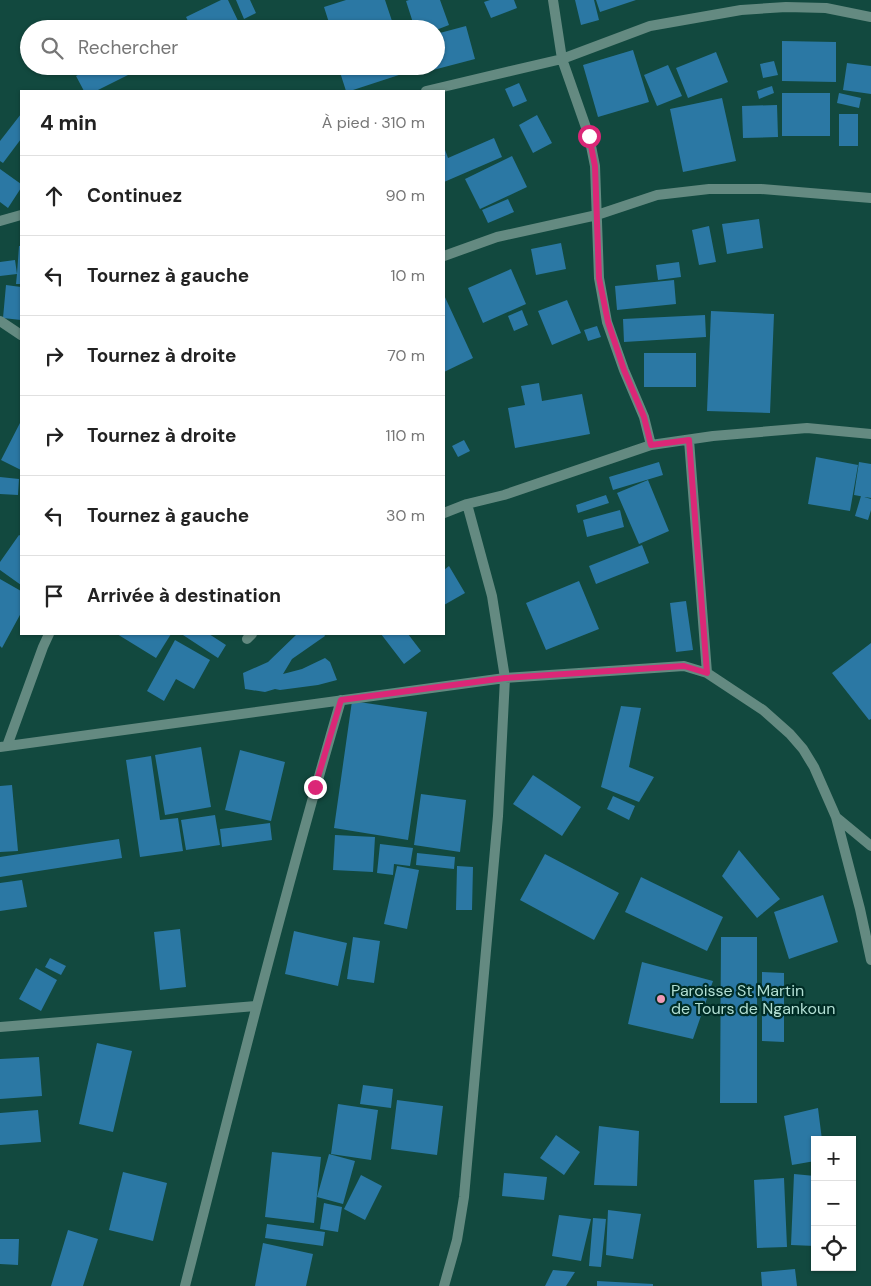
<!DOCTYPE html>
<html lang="fr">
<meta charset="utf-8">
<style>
body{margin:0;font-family:"DM Sans",sans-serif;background:#f2f2f2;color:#222}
.controls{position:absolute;right:15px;bottom:15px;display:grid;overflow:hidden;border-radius:0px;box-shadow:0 1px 4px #0004}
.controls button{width:45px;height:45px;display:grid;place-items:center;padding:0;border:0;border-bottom:1px solid #e0e0e0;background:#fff;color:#222;font:25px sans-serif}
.stop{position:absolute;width:15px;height:15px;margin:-11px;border:4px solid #db2777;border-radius:50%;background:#fff}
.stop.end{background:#db2777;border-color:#fff;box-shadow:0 1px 5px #0008}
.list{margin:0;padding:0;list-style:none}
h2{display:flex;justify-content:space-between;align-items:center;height:65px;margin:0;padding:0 20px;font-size:21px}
h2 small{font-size:16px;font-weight:400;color:#767676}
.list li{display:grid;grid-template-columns:32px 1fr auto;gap:15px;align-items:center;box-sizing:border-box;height:80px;padding:0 20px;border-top:1px solid #e0e0e0}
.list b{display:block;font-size:19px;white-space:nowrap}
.list em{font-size:16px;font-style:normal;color:#767676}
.icon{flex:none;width:28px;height:28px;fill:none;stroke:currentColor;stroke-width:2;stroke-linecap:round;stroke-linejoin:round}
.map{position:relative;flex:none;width:871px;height:1286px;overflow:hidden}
.search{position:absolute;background:#fff;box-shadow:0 1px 4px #0004;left:20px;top:20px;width:425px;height:55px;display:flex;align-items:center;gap:12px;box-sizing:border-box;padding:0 18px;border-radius:28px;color:#767676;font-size:19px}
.panel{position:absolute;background:#fff;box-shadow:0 1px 4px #0004;left:20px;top:90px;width:425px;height:545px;border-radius:0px}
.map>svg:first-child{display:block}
</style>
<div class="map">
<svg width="871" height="1286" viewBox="0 0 871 1286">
<rect width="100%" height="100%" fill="#12493f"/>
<!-- building -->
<path fill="#2b78a4" d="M221,0h7l14,29h-50l-6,-12z
M236,0h14l6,13 -12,6z
M346,0h39l7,21 -25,8h-36l-7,-22z
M409,0h31l9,25 -13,5v-1h-21l-9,-28z
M490,0h24l3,8 -26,10 -7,-16z
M575,0h19l5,20 -18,5z
M596,0h40l-36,12z
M466,26l9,33 -61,16 -2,-9h24v-32z
M782,41l54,1v40l-54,-1z
M633,50l16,52 -51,15 -15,-52z
M716,52l12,30 -40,16 -12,-30z
M774,61l4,14 -15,3 -3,-14z
M847,63l24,3v28l-28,-4z
M668,65l14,31 -25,10 -13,-31z
M95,66h33l4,7 -36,18h-12l-8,-15z
M338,66h62l2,8 -52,17h-4z
M519,83l8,18 -14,6 -8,-18z
M772,86l2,7 -15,6 -2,-8z
M782,93h48v43h-48z
M839,93l22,5 -2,10 -22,-5z
M722,98l14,63 -53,11 -13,-63z
M777,105l1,32 -35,1 -1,-32z
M21,114v25l-18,24 -3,-2v-20z
M839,114h19v32h-19z
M537,115l15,28 -19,10 -14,-28z
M494,138l8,19 -58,25v-35l4,11z
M512,156l15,31 -47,22 -15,-30z
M0,169l21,15v4l-13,20 -8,-6z
M508,199l6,13 -26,11 -6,-13z
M759,219l4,29 -36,6 -5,-30z
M709,226l7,36 -17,3 -7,-35z
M561,243l5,26 -30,6 -5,-26z
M19,246h2v38h-5l1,-10 -17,2v-14l15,-2 2,14z
M679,262l2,15 -23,3 -2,-15z
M511,269l15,35 -43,19 -15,-35z
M674,280l2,24 -59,6 -2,-24z
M6,285l15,2v33l-18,-2z
M444,295l29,63 -29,14z
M567,300l14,33 -29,12 -14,-34z
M522,310l6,15 -14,6 -6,-15z
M711,311l63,3 -4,99 -63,-2z
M705,315l1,22 -82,5 -1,-23z
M597,326l4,11 -13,4 -4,-11z
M644,353h52v34h-52z
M539,383l3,18 40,-7 8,40 -75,14 -7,-40 17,-3 -4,-19z
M21,421v49l-20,-10z
M464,440l6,11 -12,6 -6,-11z
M816,457l42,8 -8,46 -42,-7z
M659,462l4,13 -50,15 -4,-13z
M859,462l12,2v34l-17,-3z
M0,477l19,2 -1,16 -18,-1z
M648,480l21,51 -30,13 -22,-51z
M606,495l3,8 -31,10 -2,-8z
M861,496l10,3v11l-3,10 -13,-4z
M620,510l4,17 -37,10 -4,-17z
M19,535l2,1v49l-21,-15v-8z
M642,545l7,18 -53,21 -7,-18z
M449,566l16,27 -21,12v-35z
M0,579l21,12v22l-19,35 -2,-2z
M579,581l20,48 -53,21 -20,-47z
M686,601l7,49 -17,2 -6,-49z
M117,634h54l-15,24z
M184,634h25l17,11 -8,13 -35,-23z
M297,634h27l1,2 -33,23 -9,15 19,-5 23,-11 5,4 7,18 -19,5 -38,5 -5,-1 -10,3 -20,-3 -2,-16 25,-11z
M381,634h27l13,17 -17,13z
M175,640l35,20 -16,29 -18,-10 -12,22 -17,-10z
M871,643v76l-2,1 -37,-47z
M352,701l75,11 -19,128 -74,-12z
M621,706l20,2 -12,59 25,10 -15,25 -38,-15z
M201,747l10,60 -46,8 -10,-60z
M240,750l45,12 -14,59 -46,-11z
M151,756l9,64 18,-2 5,33 -43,6 -14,-97z
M533,775l48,32 -19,29 -49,-32z
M12,785l6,66 -18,1v-66z
M421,794l45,6 -6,52 -46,-7z
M613,796l22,10 -6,14 -22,-11z
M215,815l5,30 -34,5 -5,-30z
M270,823l2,17 -50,7 -2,-18z
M335,835l40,2 -2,35 -40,-2z
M119,839l3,19 -122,19v-20z
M380,844l33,4 -3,18 -16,-2 -1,11 -16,-2z
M739,850l41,49 -23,19 -35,-42z
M417,853l38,4 -1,12 -38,-4z
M545,854l74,39 -25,47 -74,-40z
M397,866l22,4 -12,59 -23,-5z
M457,866l16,1 -1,43h-16z
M641,877l82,40 -16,34 -82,-39z
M22,880l5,27 -27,4v-28z
M823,895l15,47 -49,17 -15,-47z
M180,929l6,58 -26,3 -6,-58z
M294,931l53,12 -9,43 -53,-12z
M353,937l27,4 -6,42 -27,-4z
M721,937h36v166h-37z
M50,958l16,8 -5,9 -16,-8z
M642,962l71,19 -20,58 -65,-15z
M36,968l21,12 -16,31 -22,-12z
M762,972l22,1v69l-22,-1z
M97,1043l35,8 -19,81 -34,-8z
M39,1057l3,39 -42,3v-40z
M363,1085l30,4 -2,19 -31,-4z
M397,1100l46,6 -6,49 -46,-6z
M338,1104l40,6 -7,50 -40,-6z
M818,1108l4,32h-7v21l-23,4 -8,-49z
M38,1110l3,32 -41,3v-32z
M599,1126l40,5 -2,55 -43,-1z
M556,1135l24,17 -16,23 -24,-17z
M272,1152l49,5 -7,66 -49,-6z
M329,1154l26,7 -12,43 -26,-7z
M123,1172l44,11 -14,58 -44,-11z
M504,1173l43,4 -3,23 -42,-4z
M794,1174l21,2v70l-24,-1z
M361,1175l21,11 -17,34 -21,-11z
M784,1178l3,69 -30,1 -3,-68z
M324,1203l18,4 -4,25 -18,-3z
M608,1210l33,4 -8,45 -27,-4z
M559,1215l32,4 -10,42 -29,-5z
M593,1218l13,1 -5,48 -12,-1z
M267,1224l58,8 -2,14 -58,-8z
M68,1230l30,9 -15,47h-32z
M0,1239h19l-1,26 -18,-1z
M263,1243l50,11 -7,32h-51z
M795,1269l2,17h-35l-1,-14z
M553,1270l22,2 -9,14h-21z
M597,1281l56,3v2h-56z"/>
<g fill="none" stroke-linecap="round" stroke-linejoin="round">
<!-- minor -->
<path stroke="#648a81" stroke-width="10" d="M553,0l9,59 27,77 6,30 4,112 8,44 17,48 20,47 7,28
M426,91l136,-32 88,-33 91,-16 45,-3 40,1 45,9
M0,221l21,-6
M444,256l53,-19 100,-22 60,-20 52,-6h52l110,9
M0,321l21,14
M689,440l18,233
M444,513l23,-9 37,-9 147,-50 62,-9 94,-8 64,6
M247,639l5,-5
M7,746l36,-99 6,-13
M0,747l505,-69 179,-12 23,7 56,37 27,24 13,15 11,18 22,50 24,92 11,51
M836,817l35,29
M0,1027l256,-21
M185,1286c50,-196 99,-392 156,-586
M444,1286l13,-46 7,-43 34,-381 7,-138 -13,-82 -25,-92"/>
</g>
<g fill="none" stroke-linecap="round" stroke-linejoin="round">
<!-- route -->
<path stroke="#db2777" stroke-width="6" d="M315,787l26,-87 164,-22 179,-12 23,7 -18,-233 -38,5 -7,-28 -20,-47 -16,-48 -9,-44 -4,-112 -6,-30"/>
</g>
<!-- markers -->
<circle fill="#f09ab7" stroke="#002d26" stroke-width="2" cx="661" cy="999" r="5"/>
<g text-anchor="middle" stroke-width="4.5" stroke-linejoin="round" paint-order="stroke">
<!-- poi labels -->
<g font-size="16" fill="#b2dfd4" stroke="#002d26" text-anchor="start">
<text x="671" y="996">Paroisse St Martin<tspan x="671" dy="18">de Tours de Ngankoun</tspan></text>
</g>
</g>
</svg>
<div class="controls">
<button>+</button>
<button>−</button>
<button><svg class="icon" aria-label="locate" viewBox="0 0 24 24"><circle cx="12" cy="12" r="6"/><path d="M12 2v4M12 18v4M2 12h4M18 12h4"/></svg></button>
</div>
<div class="stop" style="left:589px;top:136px"></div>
<div class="stop end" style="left:315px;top:787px"></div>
<div class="search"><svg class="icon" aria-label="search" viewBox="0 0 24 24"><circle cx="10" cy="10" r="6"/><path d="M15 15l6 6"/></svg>Rechercher</div>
<section class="panel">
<h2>4 min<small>À pied · 310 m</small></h2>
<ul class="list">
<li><svg class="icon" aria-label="ahead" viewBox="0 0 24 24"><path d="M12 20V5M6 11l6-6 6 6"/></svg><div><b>Continuez</b></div><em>90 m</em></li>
<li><svg class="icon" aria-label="left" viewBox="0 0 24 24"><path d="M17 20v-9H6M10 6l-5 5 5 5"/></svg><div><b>Tournez à gauche</b></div><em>10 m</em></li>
<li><svg class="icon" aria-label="right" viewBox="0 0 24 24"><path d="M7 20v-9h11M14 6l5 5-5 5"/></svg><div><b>Tournez à droite</b></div><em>70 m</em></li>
<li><svg class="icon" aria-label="right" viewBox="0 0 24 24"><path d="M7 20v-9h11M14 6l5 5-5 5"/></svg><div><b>Tournez à droite</b></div><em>110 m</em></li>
<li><svg class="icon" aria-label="left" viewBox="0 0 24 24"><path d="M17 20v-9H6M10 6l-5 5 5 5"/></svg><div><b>Tournez à gauche</b></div><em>30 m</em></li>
<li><svg class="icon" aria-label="arrive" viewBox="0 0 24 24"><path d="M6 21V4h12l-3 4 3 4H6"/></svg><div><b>Arrivée à destination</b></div></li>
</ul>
</section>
</div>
